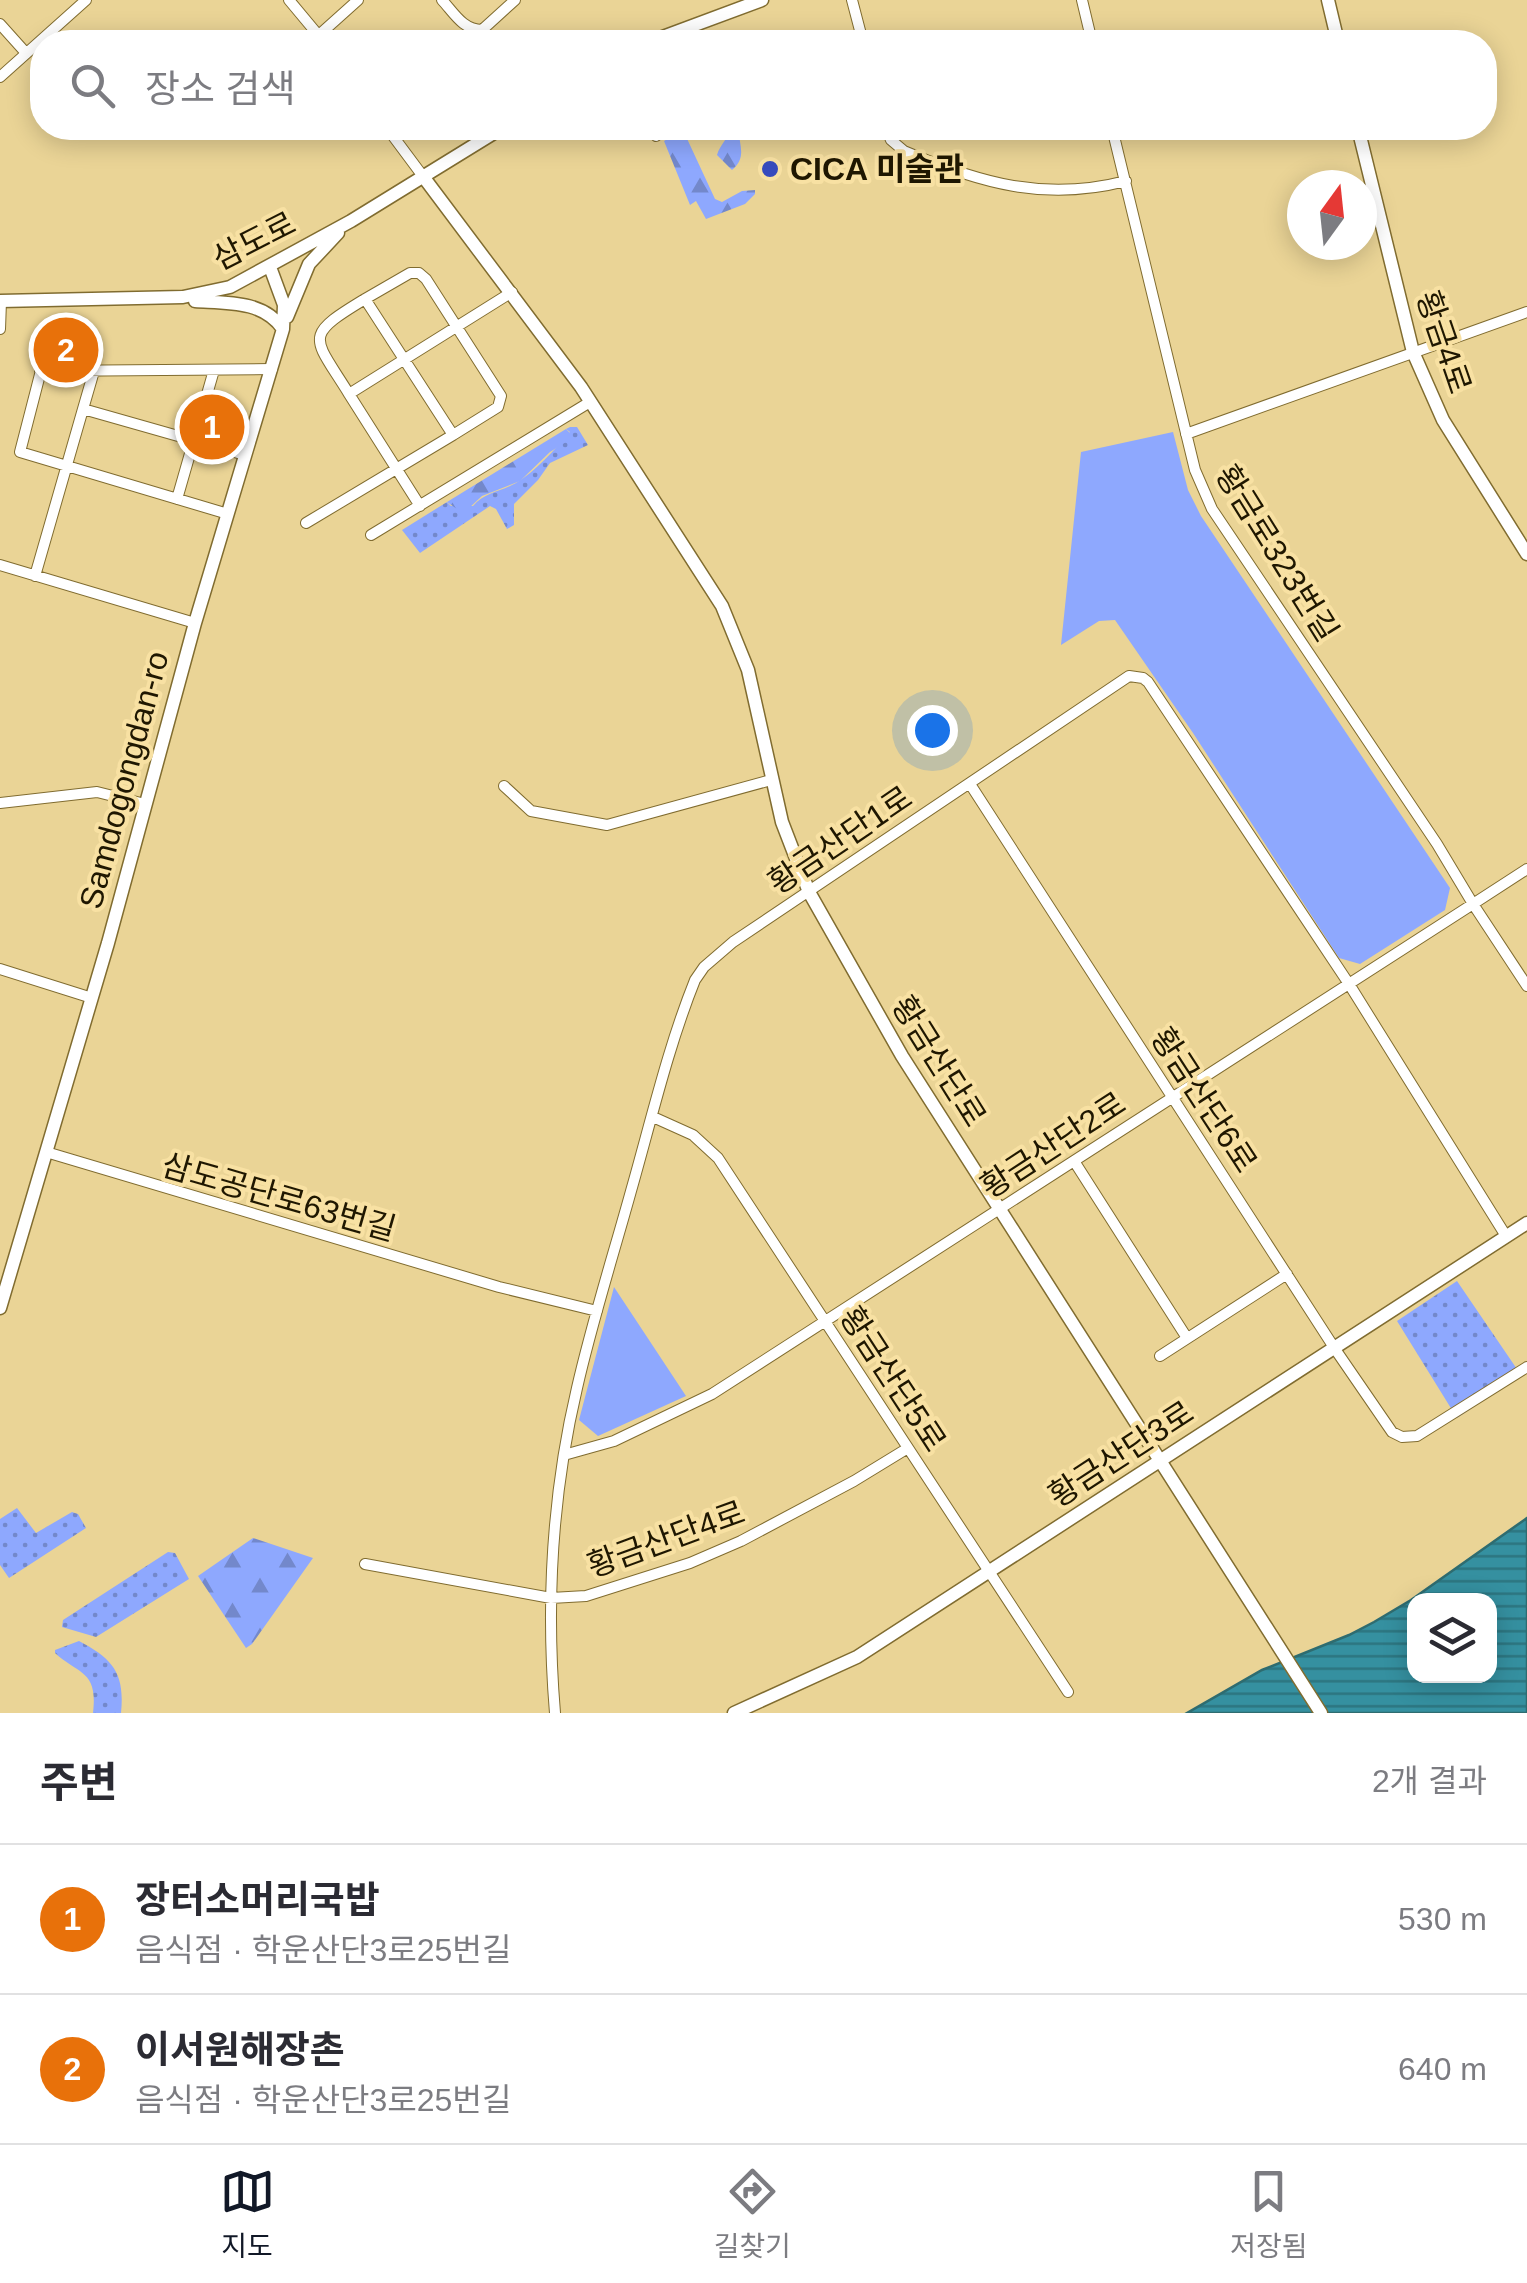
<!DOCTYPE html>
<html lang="ko">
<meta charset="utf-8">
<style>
body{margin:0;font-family:Arial,"Noto Sans KR",sans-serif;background:#f7f7f7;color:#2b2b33}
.controls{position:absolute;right:30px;bottom:30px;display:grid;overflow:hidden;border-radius:20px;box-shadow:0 5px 25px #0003}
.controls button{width:90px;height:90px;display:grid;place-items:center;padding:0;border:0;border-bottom:2px solid #e1e1e2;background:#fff;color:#2b2b33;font:50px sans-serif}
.compass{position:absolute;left:1287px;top:170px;width:90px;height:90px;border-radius:50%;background:#fff;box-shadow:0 5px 25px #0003;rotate:15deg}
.you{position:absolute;left:932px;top:730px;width:35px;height:35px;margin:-25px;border:8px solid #fff;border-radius:50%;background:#1a73e8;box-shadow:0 0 0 15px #1a73e833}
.badge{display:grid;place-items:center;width:65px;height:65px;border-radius:50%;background:#111827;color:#fff;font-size:32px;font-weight:700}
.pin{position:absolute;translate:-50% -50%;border:5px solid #fff;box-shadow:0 2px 10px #0006}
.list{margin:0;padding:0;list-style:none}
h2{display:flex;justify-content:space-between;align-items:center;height:130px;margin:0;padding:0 40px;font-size:42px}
h2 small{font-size:32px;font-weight:400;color:#7c7c81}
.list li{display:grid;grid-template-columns:65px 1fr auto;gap:30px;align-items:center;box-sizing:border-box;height:150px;padding:0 40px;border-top:2px solid #e1e1e2}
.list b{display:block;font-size:38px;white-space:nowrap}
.list p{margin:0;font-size:32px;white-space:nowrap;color:#7c7c81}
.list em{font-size:32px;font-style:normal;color:#7c7c81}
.icon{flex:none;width:55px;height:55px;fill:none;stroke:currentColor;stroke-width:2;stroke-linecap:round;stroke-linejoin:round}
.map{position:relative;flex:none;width:1527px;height:1713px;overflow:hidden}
.search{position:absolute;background:#fff;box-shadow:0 5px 25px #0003;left:30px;right:30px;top:30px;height:110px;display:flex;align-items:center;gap:25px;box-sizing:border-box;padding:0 35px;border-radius:40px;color:#7c7c81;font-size:38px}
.sheet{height:430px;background:#fff}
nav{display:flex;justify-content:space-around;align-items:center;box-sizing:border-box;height:140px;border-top:2px solid #e1e1e2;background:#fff;font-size:28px;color:#7c7c81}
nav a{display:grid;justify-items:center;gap:5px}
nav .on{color:#111827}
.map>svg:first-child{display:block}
</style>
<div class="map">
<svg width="1527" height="1713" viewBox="0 0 1527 1713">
<defs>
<pattern id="grass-dots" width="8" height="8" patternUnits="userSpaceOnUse" patternTransform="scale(2.5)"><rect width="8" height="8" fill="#8ea8fe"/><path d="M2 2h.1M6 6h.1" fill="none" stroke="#7388cb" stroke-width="1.8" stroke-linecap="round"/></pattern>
<pattern id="forest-firs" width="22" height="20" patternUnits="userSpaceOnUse" patternTransform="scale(2.5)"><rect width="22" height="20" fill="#8ea8fe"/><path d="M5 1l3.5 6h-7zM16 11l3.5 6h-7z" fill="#7388cb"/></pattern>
<pattern id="water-rules" width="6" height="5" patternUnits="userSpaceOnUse" patternTransform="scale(2.5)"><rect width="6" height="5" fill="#3590a0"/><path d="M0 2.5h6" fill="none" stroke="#2c7580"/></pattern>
</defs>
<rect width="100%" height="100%" fill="#ead496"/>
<!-- grass -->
<path fill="url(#grass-dots)" d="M570,427h7l11,18 -38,18 -12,17 -24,24v21l-7,4 -11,-20 -6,-3 -70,47 -18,-23 45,-28 4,4h22c12,-14 27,-14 43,-23 20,-12 38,-33 54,-51l-4,-3z
M1457,1281l64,94 -64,43 -60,-97z
M17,1508l19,25 36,-21 6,2 8,14 -77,50 -9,-13v-46z
M168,1552l7,1 14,26 -93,58 -34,-10 1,-7z
M79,1641c34,18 46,32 42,72h-28c5,-43 -14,-38 -38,-60v-3z"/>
<!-- forest -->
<path fill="url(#forest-firs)" d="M730,128h9c-1,17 9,28 -7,42l-15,-15c3,-11 13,-18 13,-27z
M683,130l32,69 7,3 20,-11 13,-1v4l-10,10 -39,15 -10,-18 -6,4 -26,-64z
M566,429l5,5 -2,6 -19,12 -30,29 -38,15 -14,13h-11l-10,-7z
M253,1538l60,20 -61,86 -6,4 -48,-72z"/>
<!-- park -->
<path fill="#8ea8fe" d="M1173,432l15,58 13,26 249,372 -5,22 -85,54 -21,-6 -146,-225 -78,-113 -16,1 -38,24 20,-193z
M614,1287l72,109 -88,40 -19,-16z"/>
<!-- water -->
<path fill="url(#water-rules)" stroke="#2e6c70" stroke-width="2.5" fill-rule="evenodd" d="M1527,1518v195h-340l75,-43 87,-35 25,-13 37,-22zM1414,1600h76v76h-76z"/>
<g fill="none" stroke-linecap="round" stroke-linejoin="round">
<defs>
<path id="minor" d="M289,0l35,42
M442,0c12,13 21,30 40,30l33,-30
M852,0l11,42
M1082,0l10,42
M0,24l26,29
M319,35l39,-35
M0,77l86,-77
M387,128l35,47
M653,128l3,8
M886,128l5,12 13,11c76,32 141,51 222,30
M1112,128l83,342 17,39 225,335 36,60 54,-35
M410,273h9l7,6 75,117 -3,11 -45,28 -88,-136z
M0,329l1,-28
M45,355l-25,97 208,62
M40,371l232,-2
M349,394c-36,-58 -47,-57 16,-95
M83,409l11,-38
M1186,434l341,-122
M177,499l37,-129
M420,506l-71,-112 163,-102
M306,523l147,-88
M371,535l219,-133
M0,565l195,58
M35,576l48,-167 162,46
M970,784l365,565 57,83 10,5 15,-1 110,-69
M504,786l27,25 76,14 164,-45
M0,803l97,-11 48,12
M0,969l92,29
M653,1117l40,18 25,23 350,534
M46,1152l453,135 98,24
M1074,1161l113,177
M1160,1356l127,-82
M564,1455l50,-14 98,-47 761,-490 54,82
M365,1564l186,34 35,-2 104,-33 51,-22 113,-60 54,-33
M555,1713c-9,-108 -3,-219 22,-325 15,-66 36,-132 54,-197 20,-70 37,-144 64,-211l9,-13 29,-25 396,-266 14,2 5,4 201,302 157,252"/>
<path id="tertiary" d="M1328,0l10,42
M649,42l113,-42
M1358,128l55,224 30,68 84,134
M422,175l159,212 141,219 26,64 34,152 27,70 93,164 419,657
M0,301l183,-4 47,-10 121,-66 151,-93
M195,301c31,2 68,-1 88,28
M287,317l22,-53 29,-31
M0,1308l108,-365 87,-320 88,-294 1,-24 -14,-38
M734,1713l123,-56 670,-434"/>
</defs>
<!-- minor casing -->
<use href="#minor" stroke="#806c30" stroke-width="12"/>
<!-- tertiary casing -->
<use href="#tertiary" stroke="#806c30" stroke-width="15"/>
<!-- minor -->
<use href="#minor" stroke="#fff" stroke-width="10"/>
<!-- tertiary -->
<use href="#tertiary" stroke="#fff" stroke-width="12"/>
</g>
<!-- markers -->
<circle fill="#374bbd" stroke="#f8e1a3" stroke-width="4" cx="770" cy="169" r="10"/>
<g text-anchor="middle" stroke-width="8" stroke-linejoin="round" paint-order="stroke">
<!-- poi labels -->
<g font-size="32" font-weight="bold" fill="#1f1701" stroke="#f8e1a3" text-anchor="start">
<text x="790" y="180">CICA 미술관</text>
</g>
<!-- street labels -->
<g font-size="32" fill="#1f1701" stroke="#f8e1a3">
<text transform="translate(254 241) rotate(-27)" y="11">삼도로</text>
<text transform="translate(1444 342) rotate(71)" y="11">황금4로</text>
<text transform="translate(1277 553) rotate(58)" y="11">황금로323번길</text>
<text transform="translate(124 780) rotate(-75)" y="11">Samdogongdan-ro</text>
<text transform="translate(840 840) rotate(-34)" y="11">황금산단1로</text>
<text transform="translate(939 1061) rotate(58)" y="11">황금산단로</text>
<text transform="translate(1204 1100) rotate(57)" y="11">황금산단6로</text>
<text transform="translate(1053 1145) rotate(-33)" y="11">황금산단2로</text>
<text transform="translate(279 1197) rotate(16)" y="11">삼도공단로63번길</text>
<text transform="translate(893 1379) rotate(57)" y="11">황금산단5로</text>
<text transform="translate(1121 1454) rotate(-33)" y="11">황금산단3로</text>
<text transform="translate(666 1539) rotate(-20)" y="11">황금산단4로</text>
</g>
</g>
</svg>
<div class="controls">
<button><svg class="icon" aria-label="layers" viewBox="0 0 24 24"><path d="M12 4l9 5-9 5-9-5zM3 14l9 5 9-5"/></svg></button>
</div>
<svg class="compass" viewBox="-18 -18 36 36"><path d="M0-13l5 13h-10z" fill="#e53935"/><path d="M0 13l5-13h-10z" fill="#7c7c81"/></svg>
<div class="you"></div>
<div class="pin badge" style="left:212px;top:427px;background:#e8710a">1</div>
<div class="pin badge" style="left:66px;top:350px;background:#e8710a">2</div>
<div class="search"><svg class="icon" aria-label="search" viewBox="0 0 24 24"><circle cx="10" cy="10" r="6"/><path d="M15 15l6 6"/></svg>장소 검색</div>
</div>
<section class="sheet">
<h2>주변<small>2개 결과</small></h2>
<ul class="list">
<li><span class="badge" style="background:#e8710a">1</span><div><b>장터소머리국밥</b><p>음식점 · 학운산단3로25번길</p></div><em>530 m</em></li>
<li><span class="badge" style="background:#e8710a">2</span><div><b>이서원해장촌</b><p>음식점 · 학운산단3로25번길</p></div><em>640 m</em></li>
</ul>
</section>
<nav>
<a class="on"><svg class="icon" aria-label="map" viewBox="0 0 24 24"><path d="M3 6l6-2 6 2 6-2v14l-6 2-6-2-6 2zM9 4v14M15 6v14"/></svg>지도</a>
<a><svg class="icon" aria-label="directions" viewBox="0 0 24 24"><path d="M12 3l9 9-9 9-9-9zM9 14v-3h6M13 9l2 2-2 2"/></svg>길찾기</a>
<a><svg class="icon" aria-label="saved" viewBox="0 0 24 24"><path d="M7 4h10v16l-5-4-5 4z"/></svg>저장됨</a>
</nav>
